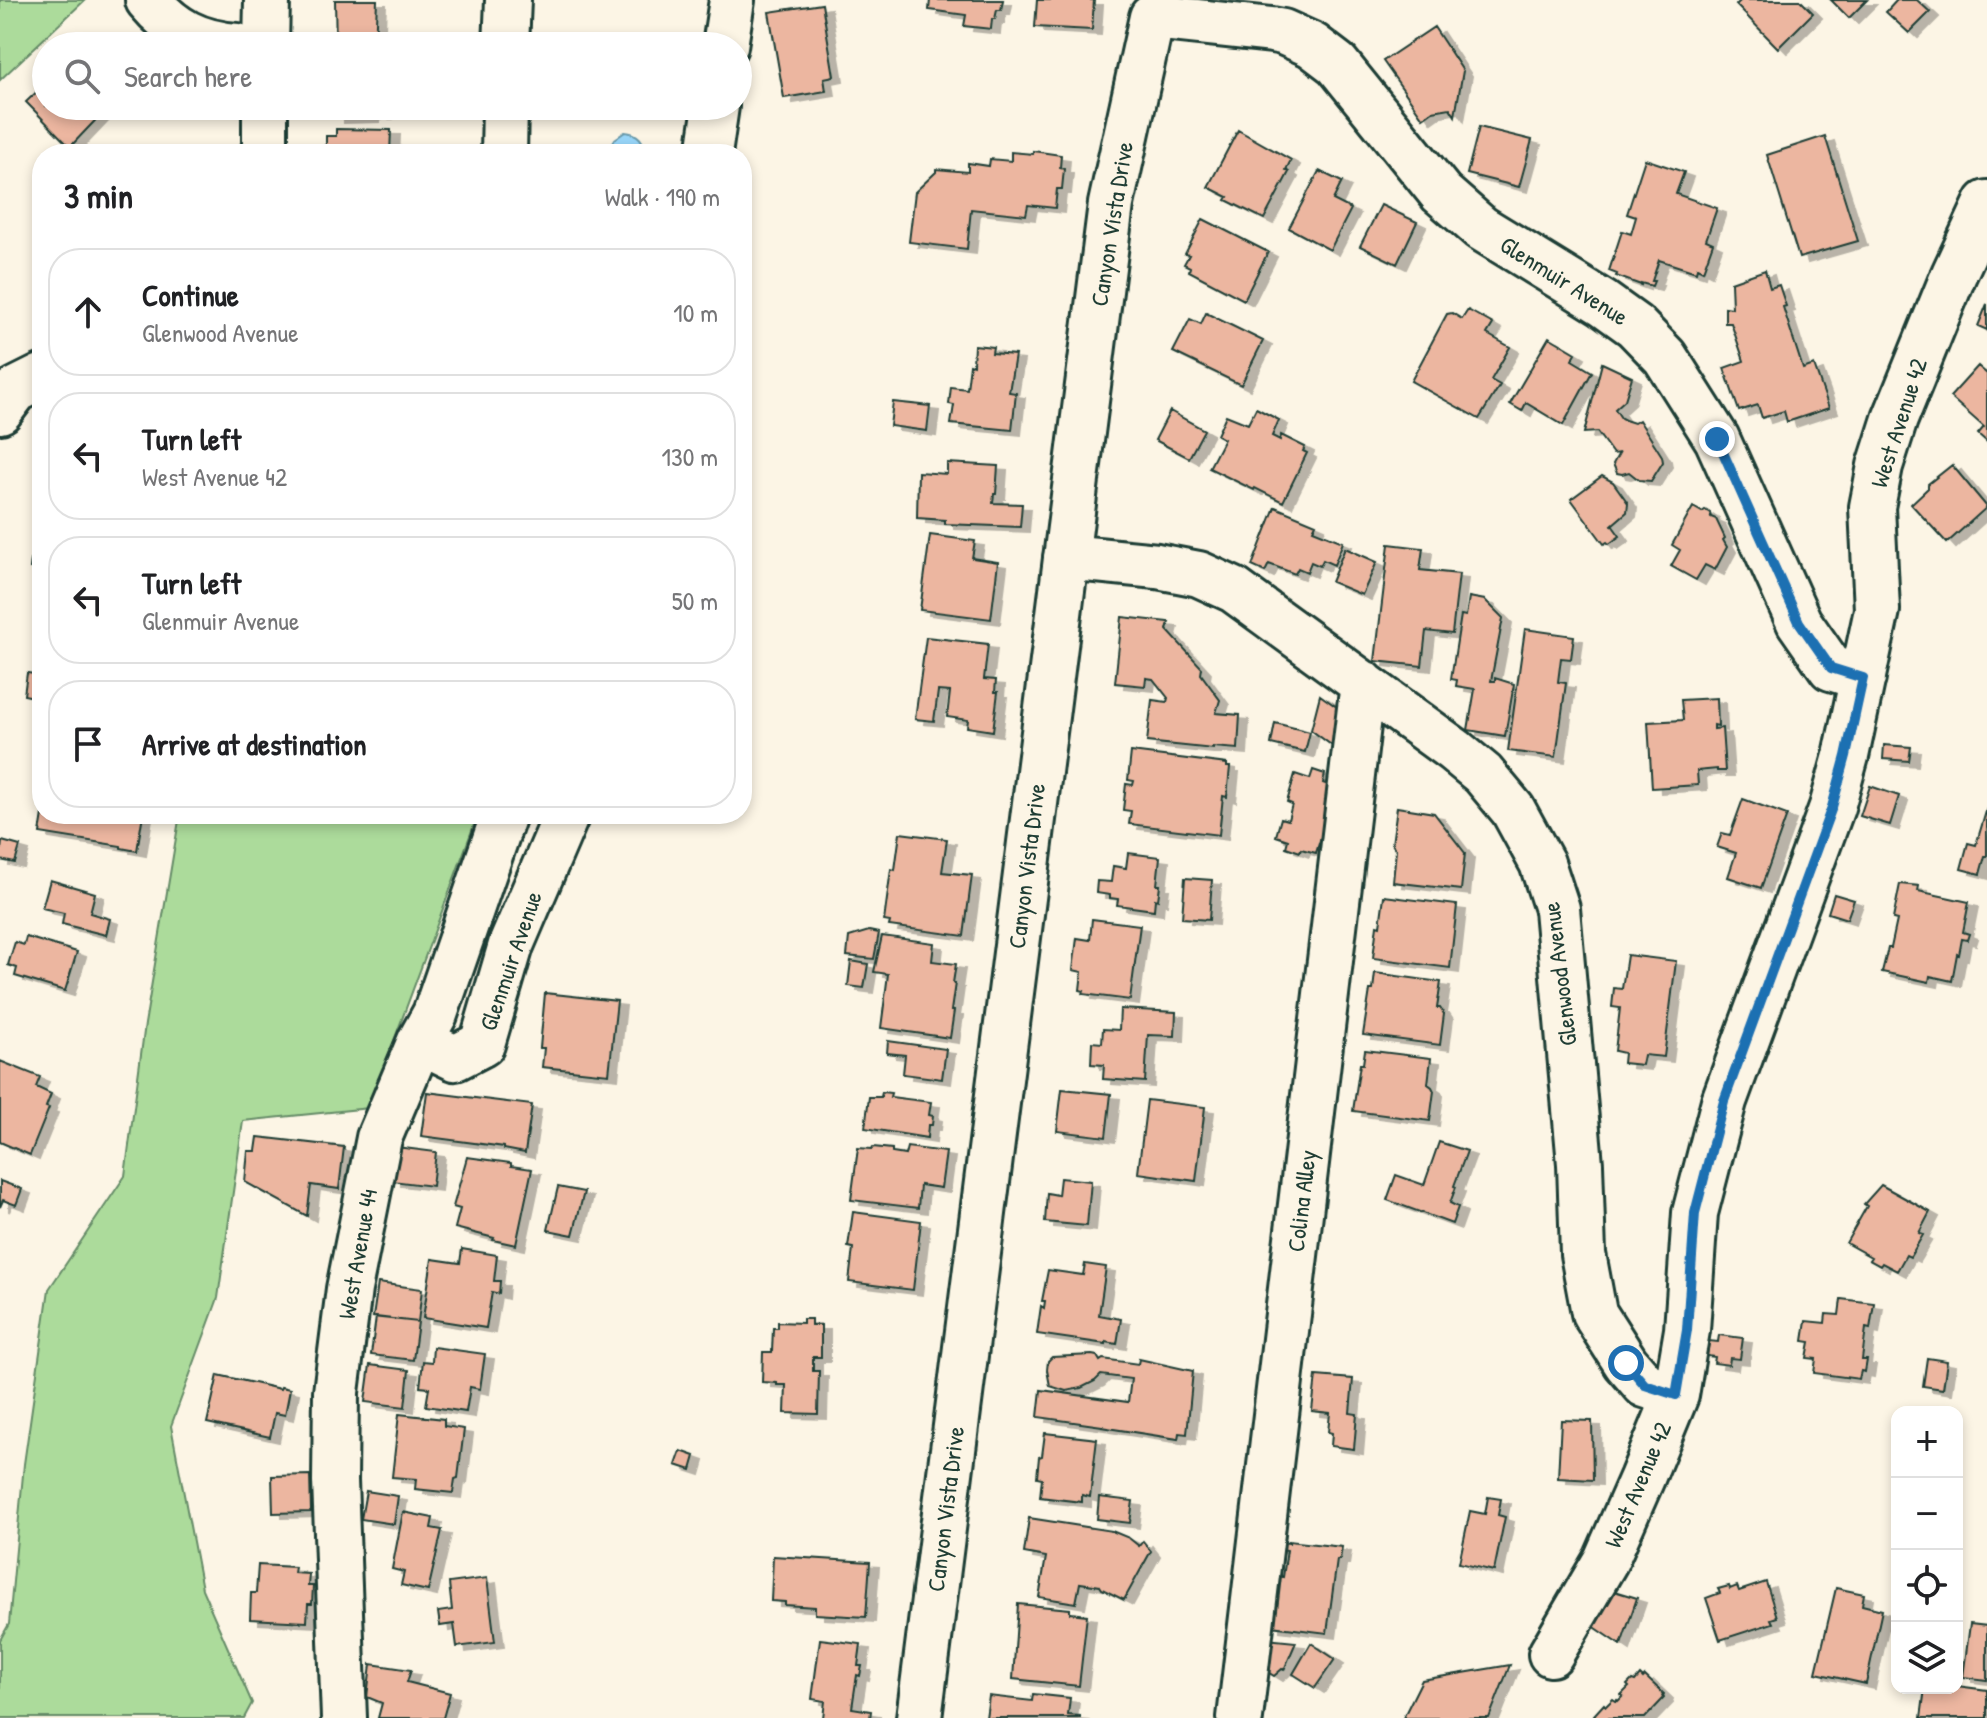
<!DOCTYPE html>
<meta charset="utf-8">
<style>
body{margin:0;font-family:"Patrick Hand",sans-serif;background:#f6f6f6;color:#202124}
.controls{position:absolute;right:24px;bottom:24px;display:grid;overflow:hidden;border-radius:16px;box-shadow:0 4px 12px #0003}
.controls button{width:72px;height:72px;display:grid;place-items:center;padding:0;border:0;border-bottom:2px solid #e0e0e0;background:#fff;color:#202124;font:40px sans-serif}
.stop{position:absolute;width:24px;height:24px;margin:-18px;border:6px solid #1f6fb2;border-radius:50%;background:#fff}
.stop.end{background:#1f6fb2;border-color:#fff;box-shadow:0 2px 8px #0008}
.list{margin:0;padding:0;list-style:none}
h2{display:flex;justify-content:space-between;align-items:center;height:104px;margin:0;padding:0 32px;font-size:34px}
h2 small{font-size:26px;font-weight:400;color:#757577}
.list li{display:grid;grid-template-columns:52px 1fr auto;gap:24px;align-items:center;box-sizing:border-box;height:128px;margin:0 16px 16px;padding:0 16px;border:2px solid #e0e0e0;border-radius:32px}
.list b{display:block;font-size:30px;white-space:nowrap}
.list p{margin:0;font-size:26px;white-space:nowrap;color:#757577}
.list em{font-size:26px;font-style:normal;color:#757577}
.icon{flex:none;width:44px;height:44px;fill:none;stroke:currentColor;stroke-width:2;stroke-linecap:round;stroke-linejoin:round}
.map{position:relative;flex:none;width:1987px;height:1718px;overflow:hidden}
.search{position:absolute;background:#fff;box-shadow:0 4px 12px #0003;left:32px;top:32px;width:720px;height:88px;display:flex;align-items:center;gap:20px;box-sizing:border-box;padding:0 28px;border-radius:44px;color:#757577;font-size:30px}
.panel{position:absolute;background:#fff;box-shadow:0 4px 12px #0003;left:32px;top:144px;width:720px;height:680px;border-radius:32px}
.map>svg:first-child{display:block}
</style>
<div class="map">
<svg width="1987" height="1718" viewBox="0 0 1987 1718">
<defs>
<filter id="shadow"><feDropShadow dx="9" dy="5" stdDeviation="0" flood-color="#0004"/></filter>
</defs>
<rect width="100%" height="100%" fill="#fcf5e5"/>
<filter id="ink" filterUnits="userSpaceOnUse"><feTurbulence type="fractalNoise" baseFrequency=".0125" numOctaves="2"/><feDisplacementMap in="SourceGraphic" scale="16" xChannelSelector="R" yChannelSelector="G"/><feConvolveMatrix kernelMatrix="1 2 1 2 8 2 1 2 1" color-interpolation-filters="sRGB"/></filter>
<g filter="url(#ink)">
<!-- green -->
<path fill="#acdb9b" stroke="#668c68" stroke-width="2" d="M0,0h85l-85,80z
M180,814h298l-109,294 -126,13 -25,177 -47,128 31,163 50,114 -8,15h-244v-78l9,-16 15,-160 25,-175 76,-113 20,-152z"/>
<!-- water -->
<path fill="#98d6f9" stroke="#6899aa" stroke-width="2" d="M625,132c13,1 21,9 18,22h-36l8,-15z"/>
<!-- building -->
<path fill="#ecb6a0" stroke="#1f3d34" stroke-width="2" filter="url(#shadow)" d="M335,0h42l-2,46h-39z
M930,0h73l-2,10h-4l-2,9h-3l-1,10 -27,-3 2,-11 -37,-5z
M1037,0h57l-2,30 -57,-3z
M1741,0h59l13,13 -35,35 -42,-43z
M1831,0h36l-18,18z
M1897,0h20l13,12 -21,21 -23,-21z
M822,4l12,72 -10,2 2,13 -42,7 -15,-86z
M1434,27l29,44 -8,45 -5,-8 -17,3 -10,7 -40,-57z
M94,34l11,12h-23z
M46,83v23h63l-39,41 -44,-45z
M335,106h49v8h-13v3l-36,1z
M1479,127l53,13 -13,47 -52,-13z
M336,129l55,1 -1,24h-64v-18h10z
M1238,130l53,30 -5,10 3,2 -25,47 -38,-19 2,-3 -20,-10z
M1825,136l33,105 -59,17 -32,-103z
M1033,151l28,4 -1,13 4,1 -2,20h-5l-2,19 -27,-3 -2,10 -55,-6 -4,40 -58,-7 6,-50 21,-20v-3l32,3v-9l21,3 1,-7 21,2v-9l22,2z
M1645,159l39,13 -8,22 41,14 -11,32 7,3 -10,28 -6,-3 -1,4 -37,-12 -7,21h2l-2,5 -11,-3v2l-25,-9 1,-2 -8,-3 13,-40 9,3 5,-17 -9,-3z
M1319,171l23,11 -9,18 18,9 -21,41 -41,-22z
M1381,205l36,17 -20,42 -37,-18z
M1203,219l65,33 -24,48 -55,-29 1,-4 -6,-3 5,-9 -4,-1z
M1765,270l5,18 9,-3 7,21 -3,1 20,62 11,-4 15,43 -42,14 -3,-11 -22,7 -4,-13 -19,6 -15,-43 20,-7 -13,-38h-6v-16l7,1 -1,-26z
M1987,304v26l-9,-4z
M1468,310l25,14 -6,10 23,13 -19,33 9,5 -21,34 -68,-38 36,-67 5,-1 10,6z
M1206,313l57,28 -22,44 -68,-33 17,-33 11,5z
M1549,337l27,16 -4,7 20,12 -29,53 -37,-22 -4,8 -12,-7z
M974,345l19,2 -1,6 23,2 -6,37 7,1 -4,37 -61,-6 3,-19 -5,-1 2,-17 16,2 3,-25 3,1z
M1602,363l30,14 -7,23 -10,9 6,9 4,2 9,3 5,-3 23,36 1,6 -12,19 -12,-1 -10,-8 -7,2 -5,-1 -4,-9 6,-11 -6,1 -16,-22 -13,1z
M1978,366l9,8v68l-9,-8 6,-7 -34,-30z
M893,402l37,4 -3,25 -37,-5z
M1256,408l23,12 -7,16 8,4 1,-5 24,12 -2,4 4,2 -24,49 -28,-14 -1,2 -45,-22 15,-29 -7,-4 9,-20 22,9z
M1170,411l34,19 -15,28 -34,-18z
M947,463l51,3 -2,28h-2l-1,9 29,1 -2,23 -75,-3v-4l-28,-2 1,-46 29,2z
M1952,465l35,42 -40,36 -36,-39 17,-16v-4z
M1602,476l11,6 15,21 -1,9 -15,13 8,11 -11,8 -2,-2 -3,2 -33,-45z
M38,503l4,1v65l-12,-1z
M1275,507l41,17 -3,6 30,12 -9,23 -11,-5 -3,6 -9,-4 -4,10 -9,-4 -3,6 -26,-10 -4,8 -13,-6z
M1693,507l9,5 3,-2 5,3 1,4 5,2 9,19 -2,2 4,7 -12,23 -10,-5 -9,15 -25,-14 9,-16 -8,-5z
M930,535l45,6 -3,17 26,4 -7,57 -71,-9z
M1389,544l34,4 -3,22 39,4 -7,60 -26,-3 -4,35 -47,-5z
M1345,548l32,14 -15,33 -31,-13z
M1469,597l16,3 18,18 -12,63h4v-3l19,6 -9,52 -37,-6 7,-41 -19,-3 1,-6 -6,-1 10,-64 5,1z
M1122,617l47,5 -2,8 35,38 -1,6 19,26 -4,13 24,2 -2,34 -25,-2v2l-66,-7 5,-42 15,2 1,-4 -15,-19 -7,-1 -1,8 -30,-3z
M1525,629l49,7 -3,23 -10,-1 -3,24 8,1 -10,74 -48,-6z
M926,637l62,7 -4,35 12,1 -1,12h3l-5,39 -26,-4 1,-7 -21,-3 3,-25 -12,-1 -4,30 -19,-2z
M35,670l7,1v48l-6,-1 1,-3 -5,-1 2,-17 -10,-2 3,-22 7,1z
M1320,695l25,18 -3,40 -31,-23z
M1717,698l1,28 -4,-1v4l8,-1 3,43h-8v-2l-20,2 1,14 -46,3 -4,-66 35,-2 -2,-20z
M1275,723l35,9 -5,20 -34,-8z
M1884,745l27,2 -2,14 -26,-2z
M1131,752l96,12v3h3l-3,30 -4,-1 -4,39 -90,-11 2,-13 -8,-1 3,-26 7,1 1,-4 -6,-1z
M1313,770l12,4 -2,9 11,4 -8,51 -5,-1 -5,16 -15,-4 -1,3 -14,-5 2,-7 -12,-4 5,-18 7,2 4,-16 -5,-2 8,-28 15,5z
M1870,786l29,10 -9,29 -30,-9z
M1743,799l44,16 -26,73 -33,-11 8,-24 -19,-6 5,-14 8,2z
M1397,807l37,6 31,40 -4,37 -68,-8 3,-32 -4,-6z
M1987,808v48h-2l-5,18 -19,-5 7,-26 8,2z
M43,814h100l-6,37 -16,-3v-2l-81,-13z
M900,833l47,6 -5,33 30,3 -8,61 -75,-10 1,-4 -6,-1 7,-52 4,1z
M2,841l18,5 -5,17 -15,-3z
M1128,853l32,4 -3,28h3l-2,15 -3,-1 -1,11 -37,-5 1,-6 -8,-1v-3l-14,-2 1,-12 14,1 2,-16 13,2z
M1185,878l27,2 -3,40 -27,-2z
M50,880l45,13 -5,20 20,6 -4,16 -44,-11 2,-11 -22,-5z
M1900,884l19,2 -1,5 51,11 -6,30 6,2 -2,6 -5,-1 -3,16 -2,-1 -5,27 -22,-5 -1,6 -47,-10 6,-24h3l6,-28 -4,-1z
M1834,894l20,6 -7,19 -19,-6z
M1384,896l73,9 -7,63 -77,-10 4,-33 3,1z
M1092,919l48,6 -10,75 -47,-6 1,-3 -4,-1 2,-18 -9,-2 4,-32 13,2z
M869,931l10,2 -5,26 -27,-3 2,-19z
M882,936l52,7 -2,18 24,3 -3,19h2l-4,28h3l-4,27 -69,-10 7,-54 -14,-2z
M26,937l51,15 -12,39 -50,-15 2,-8 -9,-3 7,-23 9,3z
M1627,955l49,6 -12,96 -20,-2 -2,10 -19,-2 1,-10 -9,-2 5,-43 -8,-1 2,-19 8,1z
M851,961l17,3 -4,24 -16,-2z
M1375,973l66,9 -4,26h3l4,6 -4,31 -77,-10 7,-45h3z
M545,993l72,8 -8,73 -67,-7 2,-19h-4z
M1120,1009l56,3 -1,24 -27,-1 -3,47 -42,-3 1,-14 -13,-1 1,-22 10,1 1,-14 16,1z
M888,1041l58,8 -4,30 -39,-5 2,-19 -18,-2z
M1365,1050l66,8 -3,26 4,3 2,4 -4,30 -77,-10 7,-47h3z
M0,1061l40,16 -4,10 15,7 -5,13 3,1 -19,47 -30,-13z
M1062,1089l49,5 -5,43 -49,-6z
M427,1092l105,13 -7,48 -21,-4v-2l-83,-11z
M882,1092l9,1 -1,4 41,5 -2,13 4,1 -1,9h-4l-1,13 -62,-10 4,-31h12z
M1147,1100l58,7 -9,74 -58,-8z
M258,1137l86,10 -5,42 -28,-4 -4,31 -62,-34 3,-31h8z
M1439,1142l28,9 -13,35 2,1 -6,16 8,4 -6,17 -65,-24 9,-25 28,10z
M396,1147l40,5 -4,34 -40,-5z
M873,1147l19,2v4l13,2 2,-8 39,5 -5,36 -21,-3 -2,23 -67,-8 7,-52 14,1z
M467,1157l44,6v3l21,3 -16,76 -23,-5 1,-2 -39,-10 5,-19 -7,-2z
M1060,1178l31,3 -4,45 -42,-4 2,-29 11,2z
M0,1181l22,8 -6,16 -13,-5 -3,7z
M1881,1185l49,27 -11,21 4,2 -13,22 -4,-2 -9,16 -15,-8 -2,3 -11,-6 2,-3 -25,-14 21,-37 -3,-2z
M558,1187l26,5 -11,43 -25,-5z
M853,1212l68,9 -8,69 -64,-8 4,-34 -5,-1z
M462,1249l35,6 -3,26h6l-1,13 -7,-2 -6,36 -63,-10 9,-59 28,4z
M1085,1264l21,3 -7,48 22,4 -4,25 -11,-2v2l-69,-10 4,-28 3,2 1,-7h-3l6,-31 35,5z
M378,1283l44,6 -4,33 -45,-5z
M1841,1299l33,4 -4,26 -4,-1 -4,32h5l-2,12 -4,-1 -2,8 -45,-6 2,-14 -9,-1 3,-16 -7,-1 3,-20 19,2 1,-9 13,1z
M376,1317l42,5 -5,38 -42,-5z
M803,1319h8v6h10v32h-8v14h6l-1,43 -33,-1 1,-28h-9v-2l-15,-1 1,-30h9l1,-24h5v-6l25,1z
M1719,1335l24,3 -3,21 -10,-1 -1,7 -15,-2 1,-6 -8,-1 2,-15 9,1z
M433,1347l52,7 -5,35 -10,-2 -4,25 -40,-6 3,-18 -9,-1 3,-26 9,1z
M1092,1355l5,1 3,5 3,-2 35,5 1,-5 54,12 -6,63 -8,-1 -1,6 -77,-12 1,-1 -64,-9 3,-27 87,12 3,-23 -30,-4 -6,6 -14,7 -15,3 -16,-5 -3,-16 1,-9 4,-4z
M1927,1358l20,3 -4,28 -20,-3z
M370,1365l39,5 -4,37 -40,-5z
M218,1375l62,14 1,-2 9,2 -5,26 -10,-2 -5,24 -63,-14z
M1316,1376l37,3 -3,34 7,1 -3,35 -23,-3 1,-13 -4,-1 2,-19 -18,-2z
M399,1414l45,5v7l20,3 -6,49 -3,1 -2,14 -38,-4 1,-10 -24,-2z
M1561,1420l31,1 1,59 -35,-2z
M1045,1433l52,6 -7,58 -8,-2v7l-42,-5 2,-19 -5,-1 2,-20 3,-1z
M681,1451l14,5 -4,14 -15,-5z
M310,1475l1,37 -38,1 -1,-37z
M366,1491l32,5 -4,28 -33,-5z
M1099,1497l34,4 -3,22 -33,-4z
M1488,1497l13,2 -3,16 7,2 -11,54 -35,-8 11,-52 15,3z
M403,1512l30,6 -2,10 11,2 -14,61 -27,-6 3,-13 -12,-3z
M1029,1518l83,13 17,7 10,8 4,-5 8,10 -27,49 -22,-11 -2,-3 -20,-3 -4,20 -37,-6 7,-40 -22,-4z
M1275,1541l14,2v-2l53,6 -2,13h-3l-10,73 -56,-7v-51l12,2 4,-27 -12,-2z
M773,1556l97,6 -4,55 -51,-3v-7l-30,-2v-3l-14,-1z
M258,1565l37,2 -1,6 15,1 -1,12h5l-1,18h-4l-1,18 -57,-3 1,-26h5z
M487,1578l8,64 -38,5 -3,-23 -14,2 -2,-14 14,-2 -3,-27z
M1766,1582l11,35 -6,2 2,4 -53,17 -14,-42 14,-5 -2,-4 11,-3 1,3 7,-3 2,5z
M1836,1588l28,6 -2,11 20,5 -16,74 -50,-11z
M1614,1591l23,7 -16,47 -28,-19z
M1018,1604l52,5v4l17,2 -8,71 -66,-7z
M1970,1624l17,2v54l-24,-3z
M820,1639l41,5 -3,22h4l-2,10 -3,-1 -5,33 19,3 -1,7h-47l2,-17 -13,-2z
M1266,1639l30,3 -12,28 -2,-1 -8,7 -11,-7z
M1311,1643l24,16 -20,29 -22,-14z
M371,1664l40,6 -4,12 43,11 -7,25h-65l4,-15 -15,-6z
M1510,1665l-21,53h-86l19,-38z
M1640,1675l3,3 2,-2 19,18 -1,2 1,2 -19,20h-50l1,-1 -2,-2 10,-11 2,2 7,-7 3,2 1,-1 1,1 5,-5 -2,-1 8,-8 -2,-2 5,-5 3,1z
M1957,1686l30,4v28h-66l4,-30h32z
M1033,1694l37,4 -2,17 12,1v2h-94l3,-22 43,5z"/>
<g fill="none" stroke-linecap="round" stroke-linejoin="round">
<defs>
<path id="minor" d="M148,0c25,30 50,43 89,46
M266,46l1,-46
M506,46l2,-46
M725,46l7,-46
M263,154l2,-9v-39
M504,154l1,-48
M709,154l7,-48
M0,411l16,-21 26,-13
M1066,557l91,9 42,8 35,16 220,160 29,24 30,36 29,53 15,46 23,255 3,90 11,59 32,50 19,22 31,10
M420,1041l35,17 27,-14 29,-99 56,-131
M1551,1654l55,-94 36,-82 34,-83 11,-65 8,-117 29,-112 108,-294 14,-51 31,-146 -5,-103 8,-41 15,-47 59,-145 33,-71
M344,1718l-9,-237 1,-89 13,-103 30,-151 41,-97 15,-27 69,-200
M919,1718l192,-1514 41,-187 120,13 11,2 29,13 25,19 104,129 40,35 122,75 32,23 30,31 52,82 82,183 32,46 32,10
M1240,1718l123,-1035"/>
</defs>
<!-- minor casing -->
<use href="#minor" stroke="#1f3d34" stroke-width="50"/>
<!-- minor -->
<use href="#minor" stroke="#fcf5e5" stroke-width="44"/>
</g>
</g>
<g fill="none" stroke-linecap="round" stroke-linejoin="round" filter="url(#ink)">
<!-- route -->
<path stroke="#1f6fb2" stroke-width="10" d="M1626,1363l19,22 31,10 11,-65 8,-117 29,-112 108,-294 14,-51 17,-78 -32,-10 -32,-46 -82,-183"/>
</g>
<g text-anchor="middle" stroke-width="7" stroke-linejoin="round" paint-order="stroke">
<!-- street labels -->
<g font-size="24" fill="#1f3d34" stroke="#fcf5e5">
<text transform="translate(1112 224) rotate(-81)" y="8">Canyon Vista Drive</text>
<text transform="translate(1564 281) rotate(32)" y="8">Glenmuir Avenue</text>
<text transform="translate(1899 423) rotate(-72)" y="8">West Avenue 42</text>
<text transform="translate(1027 866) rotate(-83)" y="8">Canyon Vista Drive</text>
<text transform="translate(511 961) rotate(-71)" y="8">Glenmuir Avenue</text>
<text transform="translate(1560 974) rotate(-97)" y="8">Glenwood Avenue</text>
<text transform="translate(1302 1201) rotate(-83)" y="8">Colina Alley</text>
<text transform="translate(358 1254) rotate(-80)" y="8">West Avenue 44</text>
<text transform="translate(1638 1485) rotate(-67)" y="8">West Avenue 42</text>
<text transform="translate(946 1509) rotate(-83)" y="8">Canyon Vista Drive</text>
</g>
</g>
</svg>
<div class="controls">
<button>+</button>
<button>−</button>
<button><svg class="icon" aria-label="locate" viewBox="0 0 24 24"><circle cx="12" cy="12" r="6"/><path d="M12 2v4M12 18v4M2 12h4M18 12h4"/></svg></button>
<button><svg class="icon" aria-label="layers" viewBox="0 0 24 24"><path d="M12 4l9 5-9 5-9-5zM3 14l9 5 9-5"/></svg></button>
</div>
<div class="stop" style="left:1626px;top:1363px"></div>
<div class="stop end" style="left:1717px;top:439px"></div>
<div class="search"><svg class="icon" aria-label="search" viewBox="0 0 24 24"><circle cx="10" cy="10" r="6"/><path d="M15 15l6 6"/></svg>Search here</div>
<section class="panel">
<h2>3 min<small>Walk · 190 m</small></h2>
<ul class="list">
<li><svg class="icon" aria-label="ahead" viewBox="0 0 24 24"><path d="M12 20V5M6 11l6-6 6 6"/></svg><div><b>Continue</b><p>Glenwood Avenue</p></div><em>10 m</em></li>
<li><svg class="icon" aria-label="left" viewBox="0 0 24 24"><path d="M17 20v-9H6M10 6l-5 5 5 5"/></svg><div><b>Turn left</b><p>West Avenue 42</p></div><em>130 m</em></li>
<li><svg class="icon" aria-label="left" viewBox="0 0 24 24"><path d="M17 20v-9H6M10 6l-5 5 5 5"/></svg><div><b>Turn left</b><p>Glenmuir Avenue</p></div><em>50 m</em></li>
<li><svg class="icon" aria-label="arrive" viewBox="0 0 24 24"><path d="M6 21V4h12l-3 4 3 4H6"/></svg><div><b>Arrive at destination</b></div></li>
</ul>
</section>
</div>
